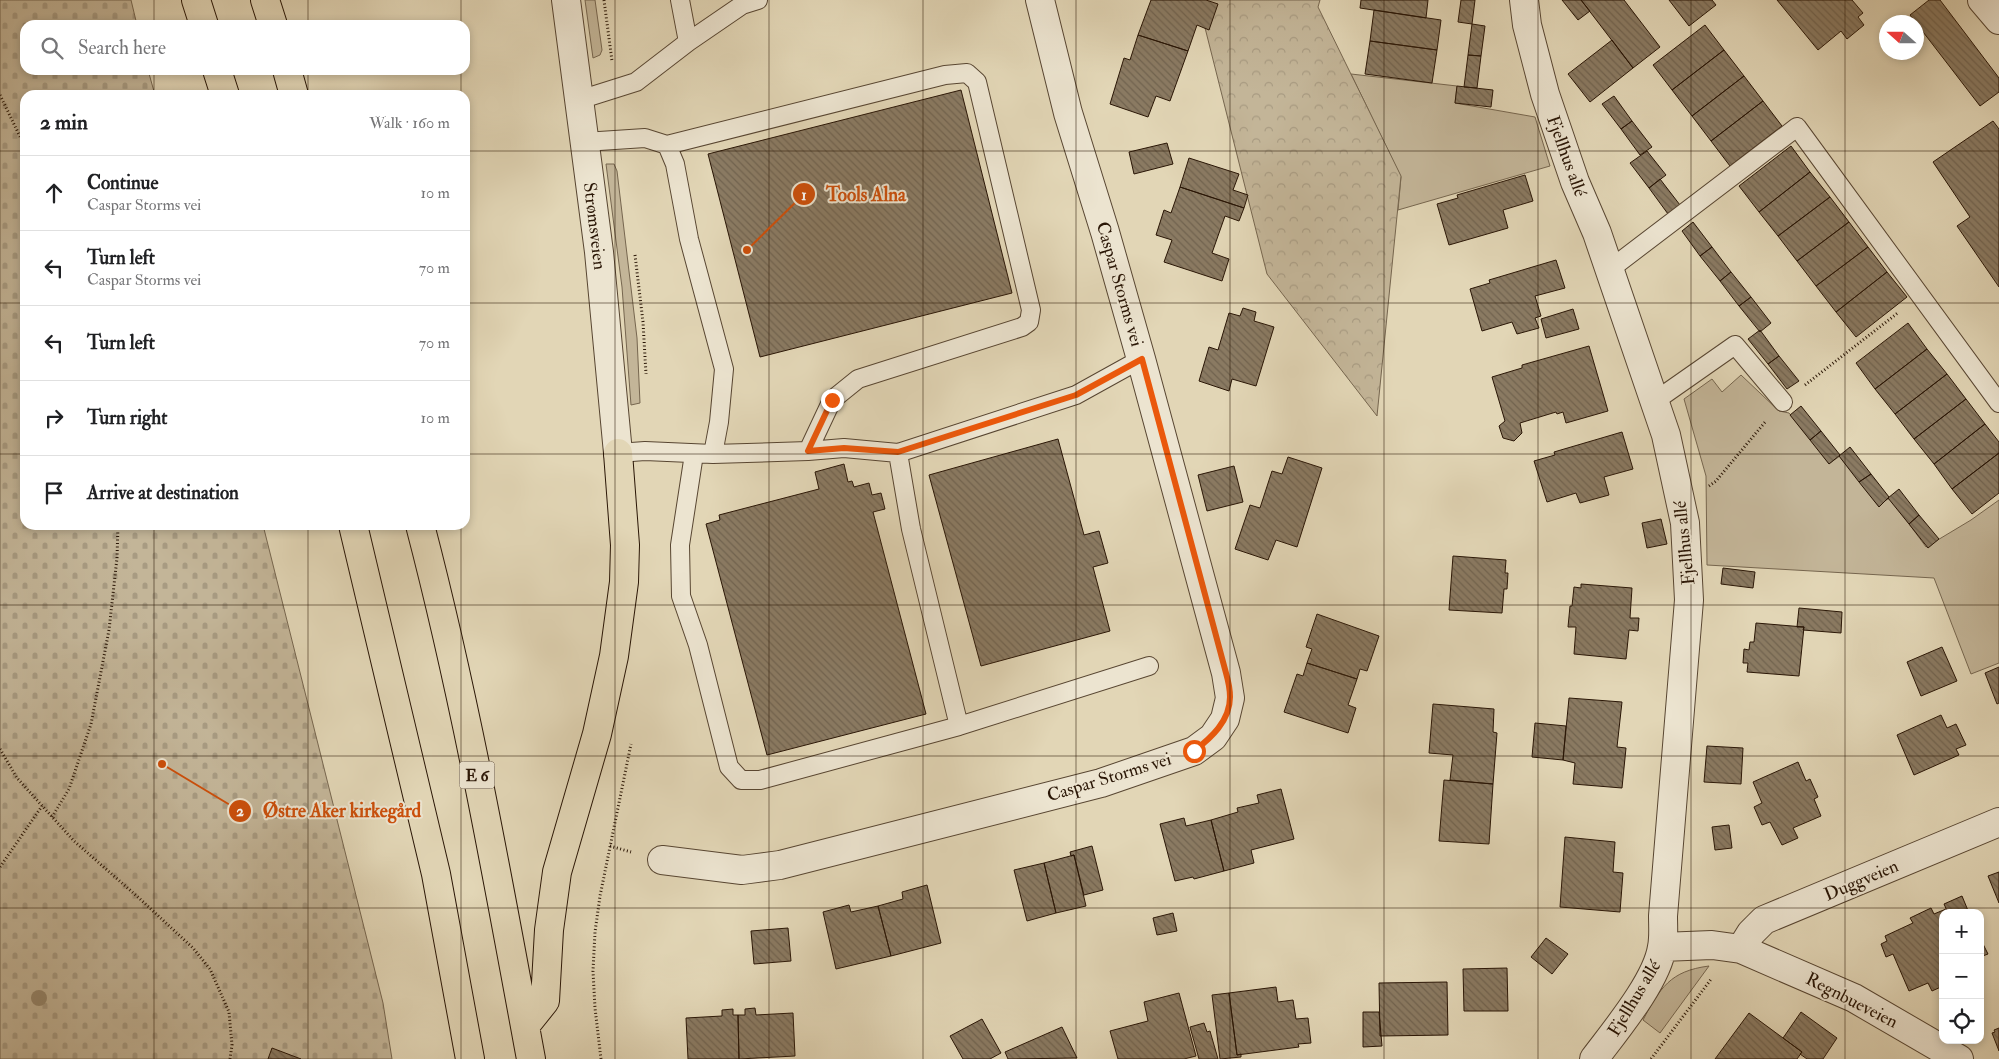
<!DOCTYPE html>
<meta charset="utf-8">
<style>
body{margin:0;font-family:"IM FELL Double Pica",serif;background:#f2f2f2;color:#202124}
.controls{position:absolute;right:15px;bottom:15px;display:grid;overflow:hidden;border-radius:10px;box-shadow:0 2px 8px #0003}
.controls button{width:45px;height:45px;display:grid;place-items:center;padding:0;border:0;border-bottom:1px solid #e0e0e0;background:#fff;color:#202124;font:25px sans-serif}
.compass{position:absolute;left:1879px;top:15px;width:45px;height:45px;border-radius:50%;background:#fff;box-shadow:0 2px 8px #0003;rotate:291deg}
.stop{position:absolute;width:15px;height:15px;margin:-11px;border:4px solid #ea580c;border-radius:50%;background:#fff}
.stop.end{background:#ea580c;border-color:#fff;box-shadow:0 1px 5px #0008}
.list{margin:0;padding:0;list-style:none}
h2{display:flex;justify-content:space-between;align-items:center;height:65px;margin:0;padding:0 20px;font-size:21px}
h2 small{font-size:16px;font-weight:400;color:#757577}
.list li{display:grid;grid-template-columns:32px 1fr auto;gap:15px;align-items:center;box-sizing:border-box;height:75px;padding:0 20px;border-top:1px solid #e0e0e0}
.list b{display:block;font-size:19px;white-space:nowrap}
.list p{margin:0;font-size:16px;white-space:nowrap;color:#757577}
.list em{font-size:16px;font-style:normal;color:#757577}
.icon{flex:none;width:28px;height:28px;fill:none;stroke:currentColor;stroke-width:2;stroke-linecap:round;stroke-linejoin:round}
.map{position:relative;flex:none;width:1999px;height:1059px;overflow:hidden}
.search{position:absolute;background:#fff;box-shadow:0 2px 8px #0003;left:20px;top:20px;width:450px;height:55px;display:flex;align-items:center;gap:12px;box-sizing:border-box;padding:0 18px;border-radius:15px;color:#757577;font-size:19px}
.panel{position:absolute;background:#fff;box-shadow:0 2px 8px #0003;left:20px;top:90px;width:450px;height:440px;border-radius:15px}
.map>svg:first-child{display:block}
</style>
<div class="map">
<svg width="1999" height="1059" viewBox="0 0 1999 1059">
<defs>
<pattern id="forest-crowns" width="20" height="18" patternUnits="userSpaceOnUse" patternTransform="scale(1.25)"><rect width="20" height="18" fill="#c3b598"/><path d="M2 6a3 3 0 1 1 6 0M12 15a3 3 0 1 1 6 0" fill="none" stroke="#a89b82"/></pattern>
<pattern id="cemetery-stones" width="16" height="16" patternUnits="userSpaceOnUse" patternTransform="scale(1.25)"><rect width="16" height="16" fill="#c3b598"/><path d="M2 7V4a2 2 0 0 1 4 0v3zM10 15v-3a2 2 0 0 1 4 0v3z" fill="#a89b82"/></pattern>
<pattern id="building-back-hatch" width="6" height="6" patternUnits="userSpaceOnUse" patternTransform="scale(1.25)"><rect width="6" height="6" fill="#8a7a62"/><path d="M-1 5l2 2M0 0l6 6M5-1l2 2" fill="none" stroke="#71634f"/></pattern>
</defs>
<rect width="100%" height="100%" fill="#e2d6b6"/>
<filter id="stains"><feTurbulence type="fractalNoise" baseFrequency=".004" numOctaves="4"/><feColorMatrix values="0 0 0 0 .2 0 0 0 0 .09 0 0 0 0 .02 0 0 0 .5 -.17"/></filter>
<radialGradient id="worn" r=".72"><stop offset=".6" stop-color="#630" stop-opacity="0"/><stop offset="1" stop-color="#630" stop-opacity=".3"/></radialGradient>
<!-- grass -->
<path fill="#c3b598" stroke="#76664f" d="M585,0h10l7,50 -2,5 -7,3z
M1351,74l106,12 -2,17 80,14 15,49 -152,44 3,-33z
M606,164h8l3,7 20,167 3,65 -9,2 -9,-118z
M1741,375l38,36 10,2 41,50 10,-7 38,49 12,-7 36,49 45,-27 28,-20v163l-28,11 -37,-96 -227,-13 -1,-89 -22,-77 28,-20 10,13z
M1709,966l-49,67 -17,-13c17,-32 27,-49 66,-54z"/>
<!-- forest -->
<path fill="url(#forest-crowns)" stroke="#76664f" d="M1198,0h122l-2,7 83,169 -24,240 -110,-142z"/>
<!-- cemetery -->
<path fill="url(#cemetery-stones)" stroke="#76664f" d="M0,0h131l6,25h-112v45h123l7,25h-130v430h238l120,478 9,56h-392z"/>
<!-- building -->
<path fill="url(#building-back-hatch)" stroke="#2a1606" d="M1151,0h55l12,4 -9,26 -12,-5 -9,26 -50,-16z
M1361,0h67l-2,18 -66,-10z
M1461,0h14l-3,24 -14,-2z
M1562,0h19l9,11 -12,9z
M1581,0h43l36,47 -27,21z
M1669,0h43l4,5 -27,21z
M1777,0h75l11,13 -5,4 6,8 -17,14 -6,-8 -23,19z
M1929,0h11l59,78v14l-19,14 -70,-91z
M1374,10l67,10 -4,30 -67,-9z
M1472,24l13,2 -4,30 -13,-1z
M1705,25l19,25 -52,40 -19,-25z
M1138,35l50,16 -18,50 -14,-5 -8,21 -38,-13 14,-46 6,2z
M1612,40l21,28 -43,34 -22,-28z
M1370,41l67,9 -5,33 -67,-9z
M1724,50l20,26 -52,40 -20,-26z
M1468,55l13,1 -4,32 -13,-1z
M1744,76l19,25 -52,40 -19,-25z
M1457,86l36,4 -2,17 -36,-4z
M961,90l51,203 -252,64 -52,-203z
M1614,96l18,25 -11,8 -19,-25z
M1763,101l19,25 -52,40 -19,-25z
M1632,121l20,26 -12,8 -19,-26z
M1993,121l6,8v158l-42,-61 13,-9 -37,-55z
M1167,143l6,21 -39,10 -5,-22z
M1791,146l19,26 -51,40 -20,-26z
M1647,151l19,24 -17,13 -19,-25z
M1189,158l50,16 -6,16 15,5 -4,13 -64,-21z
M1810,172l20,25 -52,39 -19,-24z
M1525,175l8,26 -30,9 5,18 -59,17 -12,-41 21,-6 -1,-3z
M1660,179l20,26 -12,9 -19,-26z
M1180,187l64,21 -5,13 -14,-5 -13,37 17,6 -7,22 -58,-19 8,-22 -16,-5 8,-25 7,3z
M1830,197l19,25 -52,39 -19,-25z
M1693,222l19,25 -12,9 -18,-25z
M1849,222l19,25 -52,39 -19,-25z
M1712,247l19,25 -11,9 -20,-25z
M1868,247l19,25 -51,40 -20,-26z
M1556,260l9,28 -30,8 6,20 -6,2 4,10 -22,6 -5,-12 -30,9 -12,-42 20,-6 -1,-3z
M1731,272l20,25 -12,9 -19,-25z
M1887,272l20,25 -51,40 -20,-25z
M1751,297l20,26 -11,9 -21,-26z
M1243,308l13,4 -2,9 20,6 -18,59 -24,-7 -3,12 -30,-10 10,-34 9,3 11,-37 11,3z
M1573,309l6,20 -33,9 -5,-19z
M1908,323l19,26 -52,40 -19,-26z
M1760,330l19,26 -11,8 -20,-25z
M1589,346l19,65 -42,12 -3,-11 -6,2 -1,-2 -36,11 2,10 -8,8 -11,-3 -4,-12 6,-5 -13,-44 30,-9v-3z
M1927,349l20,25 -52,40 -20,-25z
M1779,356l20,25 -12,8 -19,-25z
M1947,374l19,25 -52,40 -19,-25z
M1966,399l19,25 -51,40 -20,-25z
M1801,406l20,25 -11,9 -20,-25z
M1985,424l14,18v11l-47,36 -18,-25z
M1821,431l19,24 -11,9 -19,-24z
M1622,432l11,37 -29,8 5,18 -29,8 -4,-10 -29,9 -13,-41 21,-6 -1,-3z
M1058,439l26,96 15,-4 9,32 -15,4 17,64 -129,35 -52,-191z
M1850,447l21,27 -12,8 -20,-26z
M1999,453v40l-27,21 -20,-25z
M1288,457l34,11 -25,79 -21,-7 -8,20 -33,-11 15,-44 10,3 12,-37 10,3z
M844,464l4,18 4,-1 2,6 15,-4 3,12 9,-2 4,16 -12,3 53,202 -159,41 -61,-231 14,-4 -1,-5 100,-26 -4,-17z
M1234,466l9,36 -36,9 -9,-36z
M1871,474l18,23 -10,10 -20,-25z
M1899,489l20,26 -10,9 -21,-26z
M1919,515l20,24 -11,9 -19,-24z
M1661,519l6,25 -20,4 -5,-25z
M1453,556l53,4 -1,13h3l-1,16h-3l-2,24 -53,-3z
M1723,568l32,4 -2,16 -32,-4z
M1581,584l51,4 -2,30h9l-1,13 -9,-1 -3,29 -52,-5 2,-27h-8l2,-21h2l2,-19 7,1z
M1799,608l43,4 -1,21 -38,-3 1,-3h-7z
M1317,614l62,22 -12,35 -7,-2 -3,10 -50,-16 5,-14 -6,-2z
M1756,623l48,4 -5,49 -52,-4 1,-9h-5l1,-14 5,1 1,-8h4z
M1942,647l15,34 -36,15 -14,-34z
M1307,663l50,16 -9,26 8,3 -8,25 -64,-21 13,-38 6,2z
M1999,667v36l-2,1 -12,-31z
M1569,698l53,4 -5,45 9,1 -4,40 -49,-4 2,-21 -12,-3z
M1433,704l61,5 -1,23 4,1 -4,51 -43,-4 3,-25 -24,-2z
M1941,715l6,13 9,-4 10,21 -10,4 3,6 -45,20 -17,-40z
M1535,723l31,3 -3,34 -31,-3z
M1707,746l36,2 -2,36 -37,-2z
M1798,762l8,19 4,-2 8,18 -4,2 7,17 -28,12 5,10 -16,7 -12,-23 -8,3 -8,-18 8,-4 -9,-21z
M1444,780l49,4 -4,60 -50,-3z
M1281,789l13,50 -43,11 3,13 -30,8 -13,-51 27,-8 -1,-4 22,-5 -2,-8z
M1184,818l2,8 25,-6 13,51 -30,8 -1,-2 -18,4 -15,-57z
M1729,825l3,23 -17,2 -3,-23z
M1565,837l50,5 -2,30 10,1 -3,39 -60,-5z
M1092,846l11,44 -19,5 -10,-40 -3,1 -1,-4z
M1074,855l12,51 -30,7 -12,-50z
M1044,863l12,50 -29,8 -13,-51z
M1999,872v31l-11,-27z
M927,885l14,58 -50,13 -13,-50 25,-7 -1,-7z
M1962,896l7,17h-21l-4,-9z
M849,905l2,7 27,-6 13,50 -55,13 -13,-57z
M1931,908l3,6 12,-5 2,4h-5v73l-11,5 -4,-8 -19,8 -16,-37 -7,3 -5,-13 6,-3 -2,-5 28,-13 -3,-5z
M1173,913l4,18 -20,4 -4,-17z
M788,928l3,33 -37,3 -3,-33z
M1546,938l22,16 -16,20 -21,-17z
M1980,938l8,16 -8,3z
M1507,968l1,43h-44l-1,-42z
M1447,982l1,53 -68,1 -1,-53z
M1276,987l2,15 15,-2 3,19 12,-1 3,25 -13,1 1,3 -62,8 -8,-62z
M1179,993l17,63 -12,3h-66l-8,-28 38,-10 -4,-19z
M1229,993l8,62 4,-1v3l-21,2 -8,-64z
M755,1008l1,7 37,-2 2,43 -56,3 -1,-44h7v-6z
M733,1009v6h5l1,44h-51l-2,-41 36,-2v-6z
M1363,1012h16l3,34 -19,1z
M1801,1012l36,26 -14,21h-16l-7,-5 2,-2 -19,-14z
M1749,1013l53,39 -5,7h-82z
M982,1019l19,34 -11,6h-27l-13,-23z
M1204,1023l3,9 3,-1 8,28h-19l-9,-32z
M1062,1027l15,31 -69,1 -3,-7z
M1999,1028v23l-7,-18 3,-1 -1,-2z
M272,1048l29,11h-33z"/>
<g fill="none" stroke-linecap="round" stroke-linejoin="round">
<defs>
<path id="service" d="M680,0l8,42
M579,100l57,-18 52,-40 54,-37 16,-5
M584,142l61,-4 22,7 8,19 14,75 35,130 -5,53 -6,32
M667,145l278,-70 22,-2 10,9 54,228 -2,12 -7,5 -164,52 -26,21 -24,51
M1609,270l188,-143 202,276
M1655,401l80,-56 48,57
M618,453l27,-2 68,3 95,-3 36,-3 54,5 178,-58 65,-36
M898,453l13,76 48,197
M694,454l-14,91 1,51 17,49 31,122 12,13h19l199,-54 190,-60"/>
<path id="minor" d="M1524,0l3,25 18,69 30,88 22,51 69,202 19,88 4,77 -26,316c0,10 1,21 -1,31 -5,34 -47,84 -68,112
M1982,0l17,20
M662,860l80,10 38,-5 321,-82 93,-32 19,-14 12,-18 5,-21 -4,-25 -85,-314 -36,-127 -37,-119 -28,-113
M1662,947l50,-2 29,4 10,-16 13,-13 235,-98
M1741,949l113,49 105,61"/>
<path id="tertiary" d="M566,0l33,252 19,201"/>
<path id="trunk" d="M196,0l8,25
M265,0l8,25
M217,70l8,25
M287,70l7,25
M353,525l83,349 34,185
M420,525c46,176 78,355 111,534
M525,1026l20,-25 4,-71 8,-58 40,-138 17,-78 10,-74 1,-37 -7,-92"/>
</defs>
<!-- service casing -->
<use href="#service" stroke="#584632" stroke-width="20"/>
<!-- minor casing -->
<use href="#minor" stroke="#584632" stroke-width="30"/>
<!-- tertiary casing -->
<use href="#tertiary" stroke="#584632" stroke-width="30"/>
<!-- trunk casing -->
<use href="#trunk" stroke="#2a1606" stroke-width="30"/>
<!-- path -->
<path stroke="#2a1606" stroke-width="3" stroke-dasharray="1 2.5" stroke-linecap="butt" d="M604,0l8,61
M0,95l25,52
M635,255l8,67 3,52
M1805,385l94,-73
M1709,486l7,-5 50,-60
M0,749l17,29 57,63 65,57 54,50 17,21 19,43 3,33 -2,14
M52,817l17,-28 22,-65 18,-94 8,-72 1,-33
M610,846l21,6
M0,867l42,-61
M601,1059l-6,-51 -2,-37 2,-39 5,-36 31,-152
M1651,1059l61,-81"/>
<!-- service -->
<use href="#service" stroke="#ece4d0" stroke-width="18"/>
<!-- minor -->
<use href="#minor" stroke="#ece4d0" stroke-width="28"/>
<!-- tertiary -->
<use href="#tertiary" stroke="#ece4d0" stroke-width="28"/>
<!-- trunk -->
<use href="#trunk" stroke="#e2d6b6" stroke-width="28"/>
</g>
<!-- trees -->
<circle fill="#96876d" cx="39" cy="998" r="8"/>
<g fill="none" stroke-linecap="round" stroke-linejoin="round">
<!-- route -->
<path stroke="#ea580c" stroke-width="6" d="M832,400l-24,51 36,-3 54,4 178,-57 66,-36 84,314c2,7 4,16 4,24 0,24 -19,41 -36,54"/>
</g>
<!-- grid -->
<path fill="none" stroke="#2a1606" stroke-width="1" stroke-opacity="0.55" d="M154,0v25M308,0v25M461,0v25M615,0v1059M769,0v1059M923,0v1059M1076,0v1059M1230,0v1059M1384,0v1059M1538,0v1059M1691,0v1059M1845,0v1059M154,70v25M308,70v25M461,70v25M0,151h25M465,151h1534M0,303h25M465,303h1534M0,454h25M465,454h1534M154,525v534M308,525v534M461,525v534M0,605h1999M0,756h1999M0,908h1999"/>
<g text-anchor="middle" stroke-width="4" stroke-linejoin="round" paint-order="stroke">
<!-- shield labels -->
<rect fill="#ece4d0" stroke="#645443" stroke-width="1" x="459.5" y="761.5" width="35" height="27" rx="4"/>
<g font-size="16" font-weight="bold" fill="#2a1606">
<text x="477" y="781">E 6</text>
</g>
<!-- street labels -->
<g font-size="18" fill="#2a1606" stroke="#ece4d0">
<text transform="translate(1567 156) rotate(70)" y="6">Fjellhus allé</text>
<text transform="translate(595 226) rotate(83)" y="6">Strømsveien</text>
<text transform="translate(1120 284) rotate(74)" y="6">Caspar Storms vei</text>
<text transform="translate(1684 543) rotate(-96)" y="6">Fjellhus allé</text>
<text transform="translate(1109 777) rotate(-17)" y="6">Caspar Storms vei</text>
<text transform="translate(1861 880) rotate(-23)" y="6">Duggveien</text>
<text transform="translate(1634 998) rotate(-59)" y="6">Fjellhus allé</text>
<text transform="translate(1852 1000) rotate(27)" y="6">Regnbueveien</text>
</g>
</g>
<!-- callouts -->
<path fill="none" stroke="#cc4f0b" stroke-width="2" d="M747 250L804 194M162 764L240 811"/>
<g fill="#cc4f0b" stroke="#ece4d0" stroke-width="2">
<circle cx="747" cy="250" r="5"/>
<circle cx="162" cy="764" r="5"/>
<circle cx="804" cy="194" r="12"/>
<circle cx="240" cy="811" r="12"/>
</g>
<g font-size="15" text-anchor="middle" font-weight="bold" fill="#fff">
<text x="804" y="200">1</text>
<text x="240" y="816">2</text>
</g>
<g font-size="19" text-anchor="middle" font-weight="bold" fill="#cc4f0b" stroke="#ece4d0" stroke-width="4" stroke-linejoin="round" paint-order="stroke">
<text x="866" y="201">Tools Alna</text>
<text x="342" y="817">Østre Aker kirkegård</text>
</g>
<rect width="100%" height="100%" filter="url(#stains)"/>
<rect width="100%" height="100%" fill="url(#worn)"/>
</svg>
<div class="controls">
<button>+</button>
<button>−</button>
<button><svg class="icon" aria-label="locate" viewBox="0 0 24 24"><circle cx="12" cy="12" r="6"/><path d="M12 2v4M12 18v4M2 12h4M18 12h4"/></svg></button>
</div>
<svg class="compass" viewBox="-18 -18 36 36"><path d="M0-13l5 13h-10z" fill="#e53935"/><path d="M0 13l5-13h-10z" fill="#757577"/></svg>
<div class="stop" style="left:1194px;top:751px"></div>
<div class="stop end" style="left:832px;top:400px"></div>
<div class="search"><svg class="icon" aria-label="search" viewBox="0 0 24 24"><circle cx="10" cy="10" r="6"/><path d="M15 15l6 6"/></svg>Search here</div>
<section class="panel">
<h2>2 min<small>Walk · 160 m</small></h2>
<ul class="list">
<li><svg class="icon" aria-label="ahead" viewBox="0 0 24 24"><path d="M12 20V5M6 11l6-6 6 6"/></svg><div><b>Continue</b><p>Caspar Storms vei</p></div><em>10 m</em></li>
<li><svg class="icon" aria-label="left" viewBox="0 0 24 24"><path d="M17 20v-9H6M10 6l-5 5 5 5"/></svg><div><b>Turn left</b><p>Caspar Storms vei</p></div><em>70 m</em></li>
<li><svg class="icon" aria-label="left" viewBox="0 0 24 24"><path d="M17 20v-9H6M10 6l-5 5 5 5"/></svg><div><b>Turn left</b></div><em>70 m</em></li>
<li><svg class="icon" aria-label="right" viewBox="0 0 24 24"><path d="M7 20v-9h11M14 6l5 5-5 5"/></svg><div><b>Turn right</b></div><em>10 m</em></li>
<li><svg class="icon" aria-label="arrive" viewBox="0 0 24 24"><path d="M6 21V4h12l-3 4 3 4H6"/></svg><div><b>Arrive at destination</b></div></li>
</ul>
</section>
</div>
